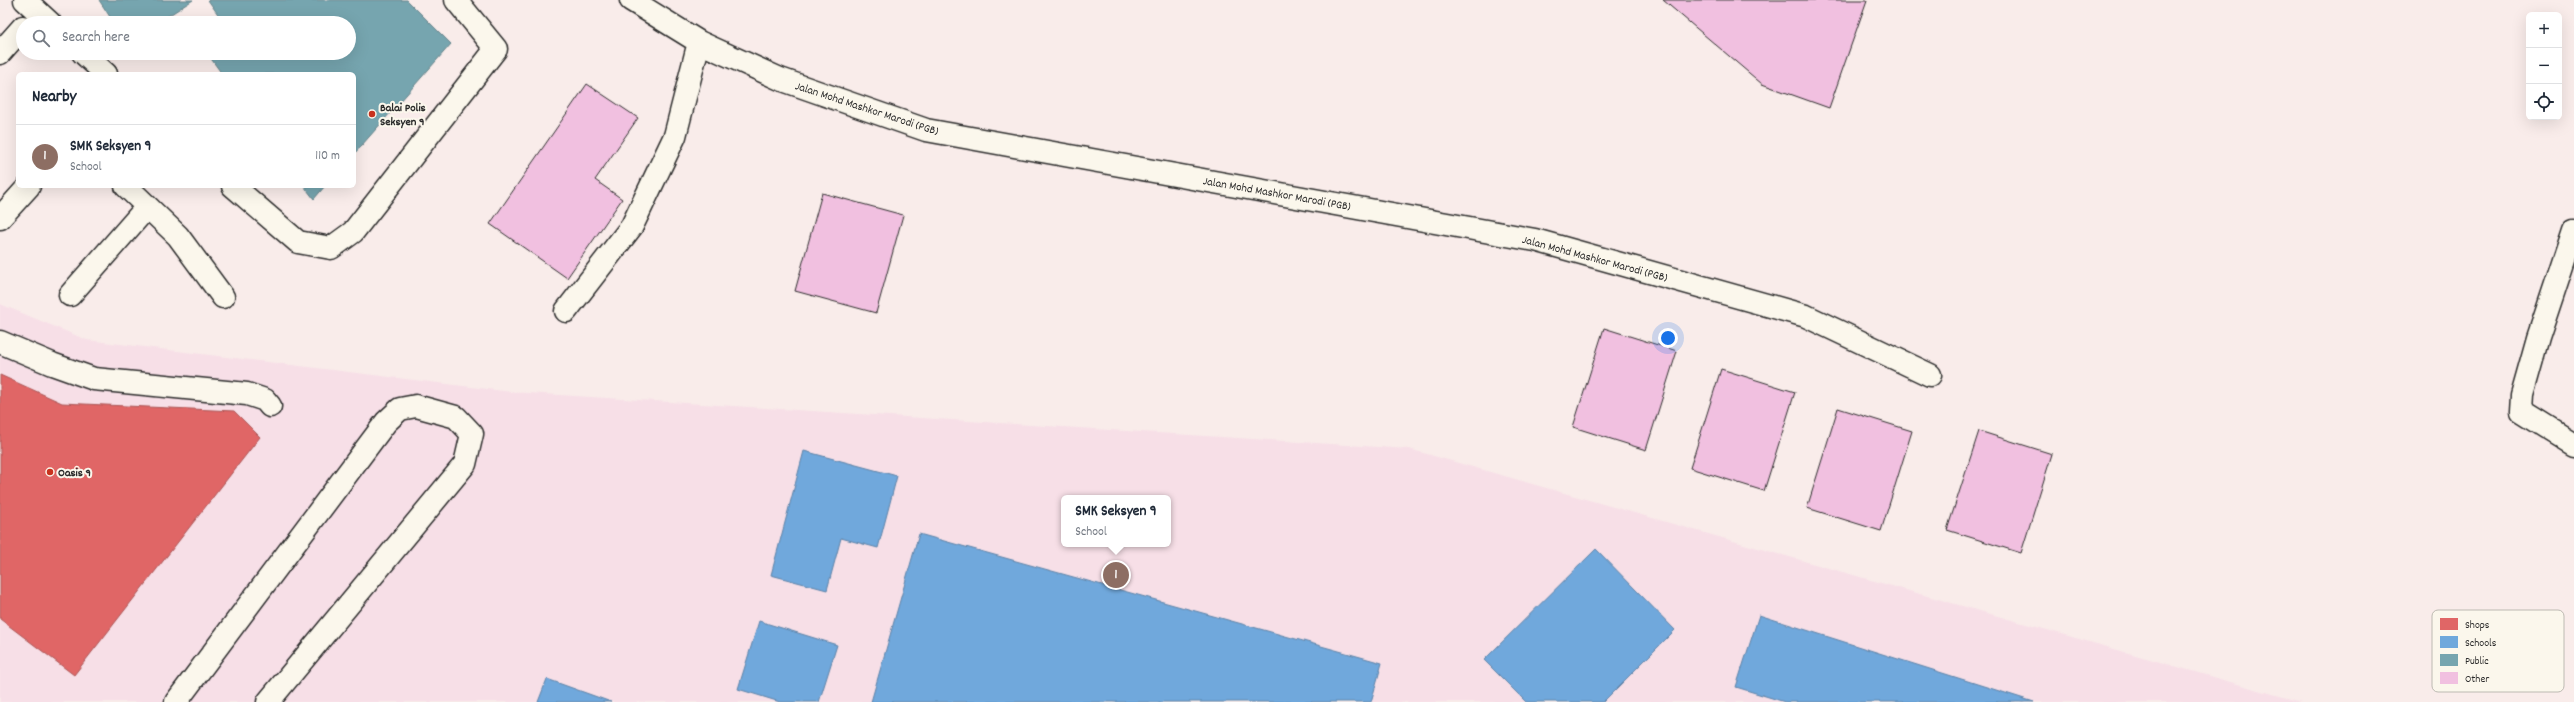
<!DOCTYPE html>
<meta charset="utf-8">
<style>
body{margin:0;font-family:Dekko,sans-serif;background:#f2f2f3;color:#1f2937}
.controls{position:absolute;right:12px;top:12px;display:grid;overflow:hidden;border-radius:6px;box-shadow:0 4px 16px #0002}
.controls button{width:36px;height:36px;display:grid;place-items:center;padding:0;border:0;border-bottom:1px solid #e0e1e3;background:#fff;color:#1f2937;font:20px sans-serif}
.you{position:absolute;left:1668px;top:338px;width:14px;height:14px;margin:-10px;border:3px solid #fff;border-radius:50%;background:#1a73e8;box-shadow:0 0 0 6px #1a73e833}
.badge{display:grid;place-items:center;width:26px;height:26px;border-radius:50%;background:#db2777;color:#fff;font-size:13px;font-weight:700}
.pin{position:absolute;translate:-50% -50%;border:2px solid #fff;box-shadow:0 1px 4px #0006}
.popup{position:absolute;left:1061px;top:495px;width:110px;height:52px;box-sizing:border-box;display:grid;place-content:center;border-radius:6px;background:#fff;filter:drop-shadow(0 1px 3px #0005);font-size:13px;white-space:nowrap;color:#747a83}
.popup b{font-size:15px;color:#1f2937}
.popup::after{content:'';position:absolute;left:50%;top:100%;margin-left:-8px;border:8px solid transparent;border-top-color:#fff}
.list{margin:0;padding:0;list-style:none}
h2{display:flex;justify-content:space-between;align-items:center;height:52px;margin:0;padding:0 16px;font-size:17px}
h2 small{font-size:13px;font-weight:400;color:#747a83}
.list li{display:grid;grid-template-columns:26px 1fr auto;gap:12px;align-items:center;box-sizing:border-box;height:64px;padding:0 16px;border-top:1px solid #e0e1e3}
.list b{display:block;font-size:15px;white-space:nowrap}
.list p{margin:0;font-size:13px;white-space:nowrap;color:#747a83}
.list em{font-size:13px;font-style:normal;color:#747a83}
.icon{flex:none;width:22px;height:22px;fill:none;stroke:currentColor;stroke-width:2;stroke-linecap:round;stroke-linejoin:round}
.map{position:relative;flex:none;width:2574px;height:702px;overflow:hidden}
.search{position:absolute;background:#fff;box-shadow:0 4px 16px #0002;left:16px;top:16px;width:340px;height:44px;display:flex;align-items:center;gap:10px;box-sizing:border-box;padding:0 14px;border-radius:22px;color:#747a83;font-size:15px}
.panel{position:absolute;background:#fff;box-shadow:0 4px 16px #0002;left:16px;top:72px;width:340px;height:116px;border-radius:6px}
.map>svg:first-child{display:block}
</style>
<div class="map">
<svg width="2574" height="702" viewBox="0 0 2574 702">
<rect width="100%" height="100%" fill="#f9ecea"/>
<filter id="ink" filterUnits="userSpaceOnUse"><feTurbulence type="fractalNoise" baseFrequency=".025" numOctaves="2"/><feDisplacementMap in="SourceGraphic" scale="8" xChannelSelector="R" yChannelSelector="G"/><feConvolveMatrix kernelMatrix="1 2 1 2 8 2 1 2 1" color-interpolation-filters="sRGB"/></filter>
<g filter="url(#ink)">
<!-- built -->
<path fill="#f7dfe7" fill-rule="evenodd" d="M0,304l87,36 425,52 897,57 892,253h-2301zM1064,498h104v46h-104z"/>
<!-- shops -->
<path fill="#e06666" stroke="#aa5454" d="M0,375l62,28 172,8 26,26 -186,238 -74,-56z"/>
<!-- schools -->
<path fill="#6fa8dc" stroke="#5b82a7" d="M804,451l93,25 -19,72 -37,-10 -14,52 -56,-15z
M919,534l463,129 -11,39h-500z
M1596,549l79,81 -72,72h-77l-42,-42z
M1759,615l275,87h-249l-49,-15z
M759,621l78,24 -18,57h-39l-42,-13z
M547,679l64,23h-73z"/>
<!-- public -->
<path fill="#76a5af" stroke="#608087" d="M99,0h94l-36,23h-43z
M208,0h199l44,44 -97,110v-80h-132l-15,-21h142v-30h-125z
M304,186h21l-11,13z"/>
<!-- building -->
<path fill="#f1c0e0" stroke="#2b2b2b" d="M1663,0h204l-38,108 -67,-24z
M587,84l51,34 -43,62 27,19 -55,79 -77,-54z
M822,193l81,22 -27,98 -81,-22z
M1604,328l73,23 -31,99 -73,-23z
M1721,369l74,23 -31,99 -74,-23z
M1838,408l74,23 -31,100 -74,-23z
M1979,431l73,23 -31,99 -74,-23z"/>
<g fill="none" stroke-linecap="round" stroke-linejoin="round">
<defs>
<path id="service" d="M25,0l25,23
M631,0l68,42 81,37 146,51 609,110 271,76 124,59
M0,53l23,-26
M83,53l23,21
M126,186l52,50 45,61
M233,186l65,56 33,6 22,-16 143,-183 -40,-49
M0,218l29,-32
M2574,230l-36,108 -16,57 -1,16 53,33
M70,295l77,-88
M566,311l66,-85 43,-90 24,-94
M0,342l52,22 42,15 153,15 18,6 5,6
M176,702l210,-280 14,-13 16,-3 40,11 16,17 -7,30 -197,238"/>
</defs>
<!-- service casing -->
<use href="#service" stroke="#2b2b2b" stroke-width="25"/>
<!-- service -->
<use href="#service" stroke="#fbf7ec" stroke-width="22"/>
</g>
</g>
<!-- markers -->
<g fill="#c8321e" stroke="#fbf7ec" stroke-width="1.5">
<circle cx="372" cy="114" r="4"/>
<circle cx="50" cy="472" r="4"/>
</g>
<g text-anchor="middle" stroke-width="4" stroke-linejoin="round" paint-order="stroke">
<!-- poi labels -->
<g font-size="12" font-weight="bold" fill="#2b2b2b" stroke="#fbf7ec" text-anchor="start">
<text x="380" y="111">Balai Polis<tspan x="380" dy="14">Seksyen 9</tspan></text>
<text x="58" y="476">Oasis 9</text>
</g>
<!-- street labels -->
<g font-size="12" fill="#2b2b2b" stroke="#fbf7ec">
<text transform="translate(867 108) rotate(18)" y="4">Jalan Mohd Mashkor Marodi (PGB)</text>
<text transform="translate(1277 193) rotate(10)" y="4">Jalan Mohd Mashkor Marodi (PGB)</text>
<text transform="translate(1595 258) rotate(15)" y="4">Jalan Mohd Mashkor Marodi (PGB)</text>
</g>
</g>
<!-- legend -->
<rect x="2432" y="610" width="132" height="82" rx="6" fill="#fbf7ec" stroke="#bdbab2" stroke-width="1"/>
<rect x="2440" y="618" width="18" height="12" fill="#e06666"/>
<rect x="2440" y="636" width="18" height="12" fill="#6fa8dc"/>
<rect x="2440" y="654" width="18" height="12" fill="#76a5af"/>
<rect x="2440" y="672" width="18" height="12" fill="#f1c0e0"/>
<g font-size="11" fill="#2b2b2b">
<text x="2465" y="628">Shops</text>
<text x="2465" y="646">Schools</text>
<text x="2465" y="664">Public</text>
<text x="2465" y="682">Other</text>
</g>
</svg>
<div class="controls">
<button>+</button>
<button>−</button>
<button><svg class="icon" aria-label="locate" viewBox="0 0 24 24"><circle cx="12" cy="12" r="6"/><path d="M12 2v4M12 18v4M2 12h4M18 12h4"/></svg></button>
</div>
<div class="you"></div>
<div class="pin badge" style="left:1116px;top:575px;background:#8d6e63">1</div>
<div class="popup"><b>SMK Seksyen 9</b>School</div>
<div class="search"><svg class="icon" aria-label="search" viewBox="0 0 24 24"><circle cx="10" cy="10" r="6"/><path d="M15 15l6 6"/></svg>Search here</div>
<section class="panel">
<h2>Nearby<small></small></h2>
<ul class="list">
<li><span class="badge" style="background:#8d6e63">1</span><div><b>SMK Seksyen 9</b><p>School</p></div><em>110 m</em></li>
</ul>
</section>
</div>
